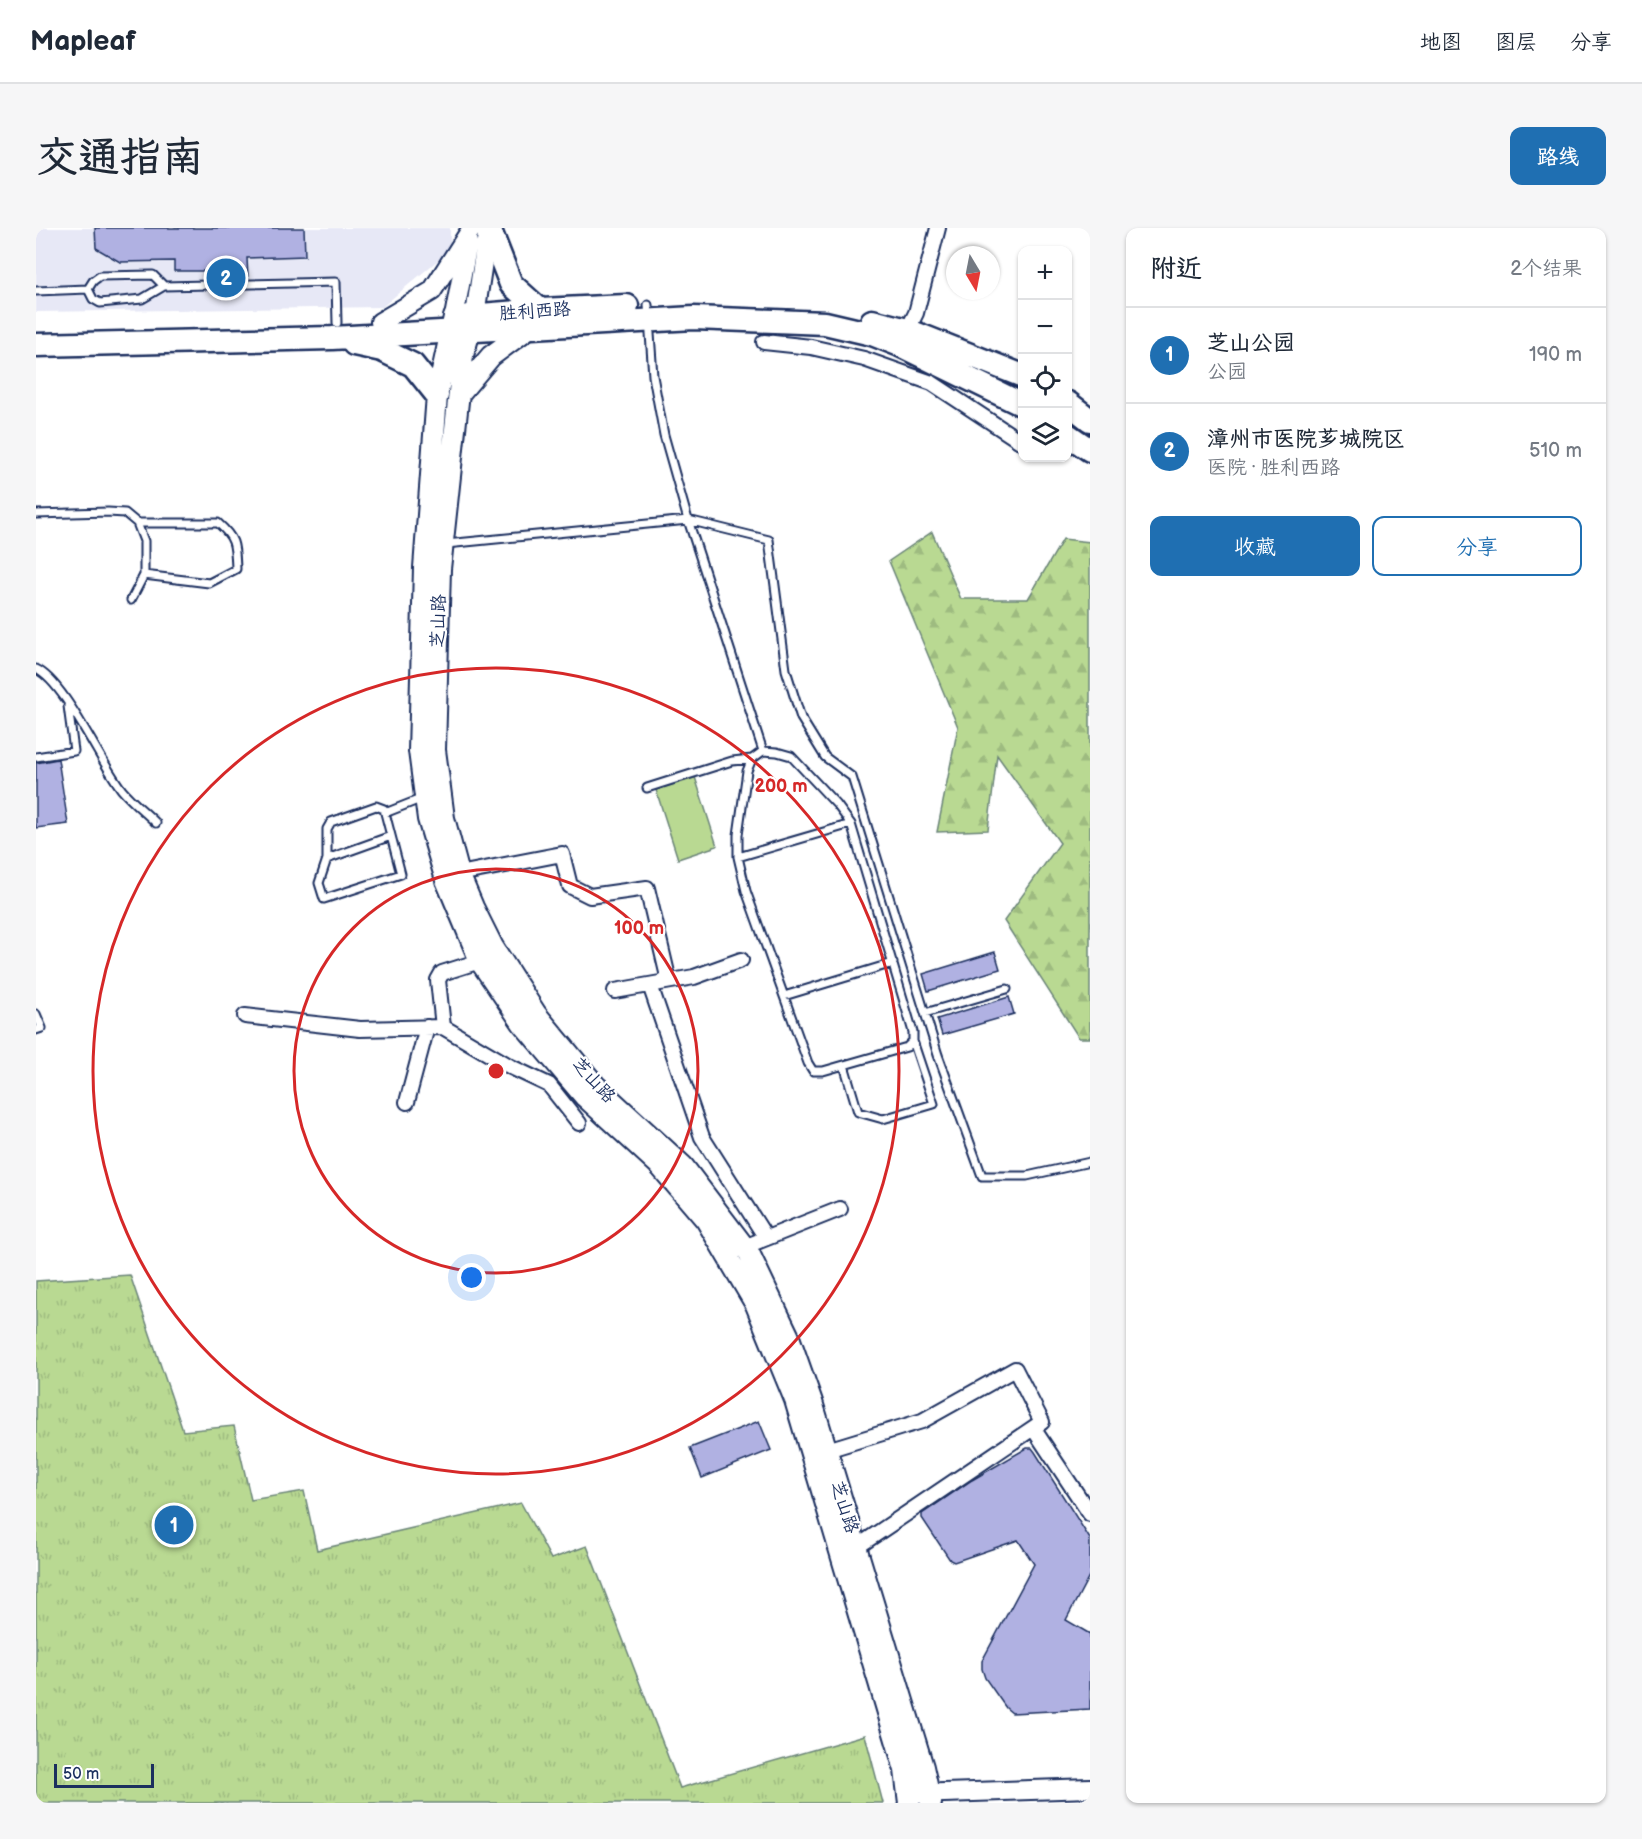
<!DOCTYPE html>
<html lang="zh">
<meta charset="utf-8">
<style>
body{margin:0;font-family:"Balsamiq Sans","LXGW WenKai TC",sans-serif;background:#f6f6f7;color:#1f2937}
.controls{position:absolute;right:18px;top:18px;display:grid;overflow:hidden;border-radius:12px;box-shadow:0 2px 4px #0004}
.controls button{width:54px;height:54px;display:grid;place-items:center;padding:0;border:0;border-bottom:2px solid #e0e1e3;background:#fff;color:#1f2937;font:30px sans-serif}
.compass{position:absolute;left:910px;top:18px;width:54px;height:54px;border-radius:50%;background:#fff;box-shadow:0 2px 4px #0004;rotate:170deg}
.scale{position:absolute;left:18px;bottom:15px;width:100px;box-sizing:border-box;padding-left:6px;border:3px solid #1b2f5e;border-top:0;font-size:16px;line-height:21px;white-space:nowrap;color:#1b2f5e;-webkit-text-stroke:4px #fff;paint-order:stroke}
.you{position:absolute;left:436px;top:1050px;width:21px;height:21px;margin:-15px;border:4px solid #fff;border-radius:50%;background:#1a73e8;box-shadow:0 0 0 9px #1a73e833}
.badge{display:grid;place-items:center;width:39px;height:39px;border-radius:50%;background:#1f6fb2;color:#fff;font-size:20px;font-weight:700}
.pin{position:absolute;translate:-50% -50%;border:3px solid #fff;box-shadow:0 2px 6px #0006}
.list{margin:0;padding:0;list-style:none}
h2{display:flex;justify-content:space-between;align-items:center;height:78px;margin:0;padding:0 24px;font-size:26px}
h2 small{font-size:20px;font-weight:400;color:#747a83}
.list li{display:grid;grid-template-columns:39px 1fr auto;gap:18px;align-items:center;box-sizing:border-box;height:96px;padding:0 24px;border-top:2px solid #e0e1e3}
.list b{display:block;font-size:22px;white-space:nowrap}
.list p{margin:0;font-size:20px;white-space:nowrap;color:#747a83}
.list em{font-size:20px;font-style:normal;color:#747a83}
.actions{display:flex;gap:12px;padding:18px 24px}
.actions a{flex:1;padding:14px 0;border:2px solid #1f6fb2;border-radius:12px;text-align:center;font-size:21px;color:#1f6fb2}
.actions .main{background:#1f6fb2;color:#fff}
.icon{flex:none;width:33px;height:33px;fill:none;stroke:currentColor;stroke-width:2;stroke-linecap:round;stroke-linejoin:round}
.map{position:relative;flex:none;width:1054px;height:1575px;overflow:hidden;border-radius:12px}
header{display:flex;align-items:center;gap:36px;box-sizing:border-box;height:84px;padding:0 30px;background:#fff;border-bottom:2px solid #e0e1e3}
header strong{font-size:28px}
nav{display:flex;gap:33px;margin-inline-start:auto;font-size:21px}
.intro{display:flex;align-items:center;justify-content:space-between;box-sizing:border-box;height:144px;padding:0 36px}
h1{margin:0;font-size:42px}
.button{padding:15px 27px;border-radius:12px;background:#1f6fb2;color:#fff;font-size:21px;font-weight:700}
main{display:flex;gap:36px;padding:0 36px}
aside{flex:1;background:#fff;border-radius:12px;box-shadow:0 2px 4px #0004}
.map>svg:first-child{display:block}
</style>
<header>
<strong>Mapleaf</strong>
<nav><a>地图</a><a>图层</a><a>分享</a></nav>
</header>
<div class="intro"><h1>交通指南</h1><a class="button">路线</a></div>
<main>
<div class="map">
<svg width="1054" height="1575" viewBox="0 0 1054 1575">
<defs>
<pattern id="forest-firs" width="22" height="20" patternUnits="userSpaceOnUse" patternTransform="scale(1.5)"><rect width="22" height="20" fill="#b9d992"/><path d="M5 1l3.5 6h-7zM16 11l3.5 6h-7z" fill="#9ebb80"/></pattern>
<pattern id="park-tufts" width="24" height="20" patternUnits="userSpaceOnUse" patternTransform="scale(1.5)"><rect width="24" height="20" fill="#b9d992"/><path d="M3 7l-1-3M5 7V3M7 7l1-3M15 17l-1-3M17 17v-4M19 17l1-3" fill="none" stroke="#9ebb80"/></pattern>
</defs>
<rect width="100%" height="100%" fill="#fff"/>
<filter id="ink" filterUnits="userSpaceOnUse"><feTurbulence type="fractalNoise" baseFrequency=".0167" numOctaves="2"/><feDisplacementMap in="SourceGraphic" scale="12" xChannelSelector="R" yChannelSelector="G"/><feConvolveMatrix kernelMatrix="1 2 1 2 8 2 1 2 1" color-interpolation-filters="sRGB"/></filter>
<g filter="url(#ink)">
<!-- built -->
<path fill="#e7e8f6" d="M0,0h414v22l-68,57 -346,5z"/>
<!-- forest -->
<path fill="url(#forest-firs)" stroke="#6a8478" stroke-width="1.5" d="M896,304l29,67h67l35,-60 27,3v496h-11l-75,-117 56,-78 -63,-88 -9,75 -51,2 21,-105 -69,-166z"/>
<!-- park -->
<path fill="url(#park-tufts)" stroke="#6a8478" stroke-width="1.5" d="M94,1047l53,156 51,-5 17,74 53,-9 13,59 204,-47 30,56 36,-13 93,242 185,-53 18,68h-847v-522z"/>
<!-- pitch -->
<path fill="#b9d992" stroke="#6a8478" stroke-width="1.5" d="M659,549l22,69 -39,13 -22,-69z"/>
<!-- building -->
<path fill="#b0b1e2" stroke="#1b2f5e" stroke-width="1.5" d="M59,0h209l1,28 -58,2 1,20 -36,1 -1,-8h-37v-10l-54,1 -24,-14z
M22,531l10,65 -32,4v-65z
M959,724l5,17 -72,22 -5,-17z
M973,769l5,17 -72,21 -5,-16z
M723,1193l12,29 -69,28 -12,-30z
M991,1220h5l3,4 55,87v35l-24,46 24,14v75l-78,4 -6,-5 -21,-30 -3,-9v-8l52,-97 -16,-24 -64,22 -4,-2 -28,-42v-4l50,-34z"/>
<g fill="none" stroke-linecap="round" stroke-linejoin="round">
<defs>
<path id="service" d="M52,61l5,10 7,4 42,-4 22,-13 172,-4 1,41
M52,61l5,-8 7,-5 53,-1 11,11
M0,63l52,-2
M612,77l5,71 11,59 24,85 75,231
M0,286l72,-2 17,1 12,10 7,18v34l65,8 27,-14c-1,-24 0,-30 -18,-46h-81
M410,316l242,-24 81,20 17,130 15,48 24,39 27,20 86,278 44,121h45l63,-14
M95,372l13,-25
M0,441c29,13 64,93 86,121 10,12 23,22 34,33
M727,523l14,1 14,4 46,49 14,19 62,208v9l-6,6 -84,24h-10l-5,-8 -62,-172 -8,-34v-22l9,-64 5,-12z
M0,529l38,-6 -6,-45
M611,560l85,-27 20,-2
M340,578l8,3 17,65 -77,25 -5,-16 8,-24v-30l4,-7z
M349,585l38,-15
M702,629l113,-33
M291,631l64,-23
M748,768l109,-33
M889,785l82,-24
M0,786l6,14 -6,2
M808,837l14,47 25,7 51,-15 -21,-63"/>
<path id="minor" d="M869,107l11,-22 22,-85
M728,114l47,5 53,12 68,24 91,60
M423,646l103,-20 8,32 20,10 57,-8 22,93
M614,757l52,152 64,101
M579,763l79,-14 47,-17
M209,788l115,13 83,-2 68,40 38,18 30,38
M407,799l-5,-47 4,-7 38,-12
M371,874l20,-75
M708,1019l96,-38
M997,1200l57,86
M791,1222l95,-29 93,-52 27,53 -185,125"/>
<path id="tertiary" d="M439,87l13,-87
M418,89l14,-75
M344,94l52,-31 38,-60
M879,1566l175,-6"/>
<path id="secondary" d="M418,89l-17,78 -13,173 -5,183 9,68 18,61 34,81 43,63 62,73 74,68 47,55 50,85 39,95 110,370 4,33
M438,90l-11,37 -23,214 -5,181 9,68 15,56 14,33 20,40 43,67 59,71 88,81 66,87 40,84 23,65 111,365 8,36
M423,166l32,-38 39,-29"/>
<path id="primary" d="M453,0l22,56 29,26
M433,88l71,-6 87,-4
M836,93l35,9 116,46
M318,116l28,6 31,15 24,30
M0,117l296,-7 362,-20 131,5 47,11 28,11 123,60
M1032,175l22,17
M1032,207l22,15"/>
</defs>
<!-- service casing -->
<use href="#service" stroke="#1b2f5e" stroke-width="11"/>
<!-- minor casing -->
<use href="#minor" stroke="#1b2f5e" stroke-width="18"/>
<!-- tertiary casing -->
<use href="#tertiary" stroke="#1b2f5e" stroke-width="22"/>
<!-- secondary casing -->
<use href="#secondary" stroke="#1b2f5e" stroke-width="24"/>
<!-- primary casing -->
<use href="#primary" stroke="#1b2f5e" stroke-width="27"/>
<!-- service -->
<use href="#service" stroke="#fff" stroke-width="7"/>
<!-- minor -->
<use href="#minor" stroke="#fff" stroke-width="14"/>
<!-- tertiary -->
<use href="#tertiary" stroke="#fff" stroke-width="18"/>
<!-- secondary -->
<use href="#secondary" stroke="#fff" stroke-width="20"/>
<!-- primary -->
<use href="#primary" stroke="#fff" stroke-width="22"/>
</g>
</g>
<!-- distance rings -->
<g fill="none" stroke="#d62828" stroke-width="3">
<circle cx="460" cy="843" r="202"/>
<circle cx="460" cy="843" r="403"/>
</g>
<g text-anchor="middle" stroke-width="4.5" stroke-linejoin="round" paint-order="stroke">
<!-- street labels -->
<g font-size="18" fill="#1b2f5e" stroke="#fff">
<text transform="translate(499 83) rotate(-4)" y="6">胜利西路</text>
<text transform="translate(402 393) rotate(-88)" y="6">芝山路</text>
<text transform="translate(558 852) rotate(47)" y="6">芝山路</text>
<text transform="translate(809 1279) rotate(72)" y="6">芝山路</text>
</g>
</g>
<circle cx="460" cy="843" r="9" fill="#d62828" stroke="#fff" stroke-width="3"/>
<g font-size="18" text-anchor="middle" font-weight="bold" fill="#d62828" stroke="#fff" stroke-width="4.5" stroke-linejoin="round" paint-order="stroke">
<text x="745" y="564">200 m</text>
<text x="603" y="706">100 m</text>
</g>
</svg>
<div class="controls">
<button>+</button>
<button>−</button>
<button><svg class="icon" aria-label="locate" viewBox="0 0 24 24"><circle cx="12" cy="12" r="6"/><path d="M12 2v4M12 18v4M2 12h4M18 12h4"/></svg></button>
<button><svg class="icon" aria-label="layers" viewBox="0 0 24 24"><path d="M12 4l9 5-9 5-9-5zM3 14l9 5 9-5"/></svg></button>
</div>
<svg class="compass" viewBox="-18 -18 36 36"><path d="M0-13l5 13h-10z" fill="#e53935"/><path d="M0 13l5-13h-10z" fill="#747a83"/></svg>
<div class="scale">50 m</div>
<div class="you"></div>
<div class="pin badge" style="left:138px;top:1297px">1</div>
<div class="pin badge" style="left:190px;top:50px">2</div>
</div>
<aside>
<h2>附近<small>2个结果</small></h2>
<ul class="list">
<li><span class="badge">1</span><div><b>芝山公园</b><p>公园</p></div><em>190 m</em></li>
<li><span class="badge">2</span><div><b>漳州市医院芗城院区</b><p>医院 · 胜利西路</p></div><em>510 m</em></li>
</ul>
<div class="actions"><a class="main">收藏</a><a>分享</a></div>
</aside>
</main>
